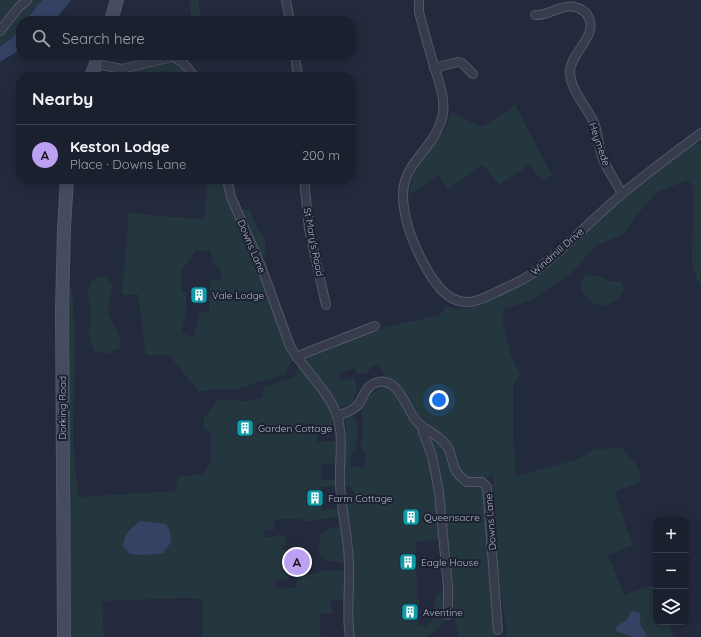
<!DOCTYPE html>
<meta charset="utf-8">
<style>
body{margin:0;font-family:Quicksand,sans-serif;background:#232836;color:#f1f3f6}
.controls{position:absolute;right:12px;bottom:12px;display:grid;overflow:hidden;border-radius:8px;box-shadow:0 2px 10px #0003}
.controls button{width:36px;height:36px;display:grid;place-items:center;padding:0;border:0;border-bottom:1px solid #383e4a;background:#1a202e;color:#f1f3f6;font:20px sans-serif}
.you{position:absolute;left:439px;top:400px;width:14px;height:14px;margin:-10px;border:3px solid #fff;border-radius:50%;background:#1a73e8;box-shadow:0 0 0 6px #1a73e833}
.badge{display:grid;place-items:center;width:26px;height:26px;border-radius:50%;background:#bca0f2;color:#111;font-size:13px;font-weight:700}
.pin{position:absolute;translate:-50% -50%;border:2px solid #fff;box-shadow:0 1px 4px #0006}
.list{margin:0;padding:0;list-style:none}
h2{display:flex;justify-content:space-between;align-items:center;height:52px;margin:0;padding:0 16px;font-size:17px}
h2 small{font-size:13px;font-weight:400;color:#9fa3aa}
.list li{display:grid;grid-template-columns:26px 1fr auto;gap:12px;align-items:center;box-sizing:border-box;height:60px;padding:0 16px;border-top:1px solid #383e4a}
.list b{display:block;font-size:15px;white-space:nowrap}
.list p{margin:0;font-size:13px;white-space:nowrap;color:#9fa3aa}
.list em{font-size:13px;font-style:normal;color:#9fa3aa}
.icon{flex:none;width:22px;height:22px;fill:none;stroke:currentColor;stroke-width:2;stroke-linecap:round;stroke-linejoin:round}
.map{position:relative;flex:none;width:701px;height:637px;overflow:hidden}
.search{position:absolute;background:#1a202e;box-shadow:0 2px 10px #0003;left:16px;top:16px;width:340px;height:44px;display:flex;align-items:center;gap:10px;box-sizing:border-box;padding:0 14px;border-radius:16px;color:#9fa3aa;font-size:15px}
.panel{position:absolute;background:#1a202e;box-shadow:0 2px 10px #0003;left:16px;top:72px;width:340px;height:112px;border-radius:16px}
.map>svg:first-child{display:block}
</style>
<div class="map">
<svg width="701" height="637" viewBox="0 0 701 637">
<rect width="100%" height="100%" fill="#232a3d"/>
<!-- green -->
<path fill="#25373e" fill-rule="evenodd" d="M0,0h42l-17,21h-4c0,12 -12,19 -21,26z
M190,0h9c0,8 0,17 8,21h-16z
M172,60l6,1 11,16h-76l7,-6z
M515,105l37,70 -7,5 -5,-1 -10,-15 -31,21 -16,-20 -35,24 -10,-14 -29,20 2,-13 4,-11 30,-41 6,-17 32,14z
M699,144l2,2v143l-9,-22 1,-79 -5,-8 -31,12 -22,25 -10,16 -29,13 -25,27 -40,27 -27,9 -2,10 9,37 9,18 -7,13v46l3,43 60,-16 20,-11 27,-1 16,21 2,13 -26,10 10,32 8,21 -25,10 16,40 30,-10 2,6v31h12l6,15h-167l-9,-68 -5,-93 -8,2 -3,19 3,3 9,129 2,8h-37l-8,-34v-45l-3,-18 -32,1v7l1,52h2v6h-2l1,19 8,1 8,-7 -1,-9 4,-16 5,-1 2,2 1,26 -17,16h-77l-8,-143 5,2 3,7 5,-2 -2,-9 -4,-6h-7l3,-58 -2,-8 3,-4 8,1 3,10 -3,23h-3l-2,17h15v-16l-4,-1 2,-29 -3,-12c6,-10 13,-19 24,-22l3,-10 -9,-11h-5l-7,7 -9,1 -2,-6 -16,5 2,8 13,-3 3,9 -4,16 -15,5 -33,-45 2,-8 80,-28 53,-12 6,-9 10,4 12,-2 23,-8 27,-15 32,-23 58,-50 40,-32 40,-34z
M204,179h32l-4,14 6,15 12,2 6,15 9,14 1,14 -10,8 18,46 7,26 12,26 -8,15 -51,16 -22,-1 -13,3 -30,-37h-23l-8,-61 -16,1 7,-82 69,6 6,-2 3,-28zM210,250l3,14 7,3 1,12 -11,2 -1,31h-9l-6,25 -13,-4 5,-22v-19h-4l-1,-21 15,-20z
M586,275l13,1 11,5 11,1 3,7 -5,9 -16,9c-13,-4 -21,-11 -23,-24z
M106,276l7,9 -4,15 -1,15 10,17 3,15 -14,7 -13,-3 -6,-19 3,-13 -1,-16 -2,-11 2,-9 5,-5z
M72,288l3,49 -2,102 5,58 99,-6 1,-14 25,-3 8,-13v-30l-7,-1v-12l15,-19 25,2 17,-3 3,-11 31,-10 3,-11 24,29 10,21v16h-15v10l18,-1 1,22 -15,2 1,15 14,-1v7l-15,1 2,24 14,-2 2,8 -36,5 -1,-4 -28,2v10h-10l1,7 20,-1 1,9h-4v4h4l2,30 -13,1 1,9 21,-1v-13h10l21,-5 18,1v28l-16,1 2,14h-12v22l11,1h-129l1,-38 -18,-1 -83,3 2,36h-37v-348z
M340,526l5,37 -17,-2 -9,-8 1,-18 11,-7z"/>
<!-- water -->
<path fill="#364264" d="M42,0h29l-17,21h-29z
M21,27v22l-21,13v-15l12,-9z
M140,521l26,3c7,13 7,18 -3,29l-20,2 -13,-1 -7,-8c2,-13 7,-17 17,-25z
M631,611l9,2c0,9 0,15 7,21l-2,3h-12l-17,-6 1,-5 10,-6z"/>
<g fill="none" stroke-linecap="round" stroke-linejoin="round">
<defs>
<path id="street" d="M286,0l4,21
M419,0v12c5,19 10,38 16,57 3,10 7,20 8,31 1,8 0,17 -3,24 -9,27 -37,39 -37,71 0,24 10,49 22,71 9,16 22,37 43,36 10,0 20,-6 29,-10 11,-6 23,-10 33,-17 32,-23 61,-55 92,-81 25,-21 52,-41 79,-61
M535,15c3,0 7,0 9,-1 14,-4 28,-14 42,-1 16,21 -15,38 -16,58 0,20 17,35 24,52 5,12 4,24 9,36 5,12 13,23 19,35
M0,31l18,-23 9,-8
M295,55l3,22
M96,64l26,5 50,-12c10,2 16,12 23,20
M434,68l24,-6 4,1 11,11
M227,179l4,18 30,69 29,80c13,23 39,45 47,70 7,21 2,45 3,67 1,28 9,56 9,84 1,23 -3,47 1,70
M304,179l5,50 17,76
M297,358l6,-4 72,-28
M337,416c7,-3 16,-5 21,-11 5,-7 7,-18 17,-22 24,-9 31,28 43,40 10,9 22,12 30,25 4,7 4,16 8,23 2,4 7,8 11,11h15l5,5 11,143
M422,426l1,6 9,24 7,36 9,96v27"/>
<path id="secondary" d="M111,21l6,-21
M91,77l8,-22
M64,637l-2,-327 2,-82 3,-49"/>
</defs>
<!-- street casing -->
<use href="#street" stroke="#525768" stroke-width="10"/>
<!-- secondary casing -->
<use href="#secondary" stroke="#525768" stroke-width="14"/>
<!-- street -->
<use href="#street" stroke="#373c4d" stroke-width="8"/>
<!-- secondary -->
<use href="#secondary" stroke="#454b60" stroke-width="12"/>
</g>
<!-- icons -->
<defs>
<symbol id="building-square" viewBox="-11 -11 22 22"><rect x="-9" y="-9" width="18" height="18" rx="4" fill="#0f9aa8" stroke="#1c2132"/><path d="M-4-6H4V6H1V3H-1V6H-4ZM-2.5-4.3h1.7v1.8h-1.7ZM.8-4.3h1.7v1.8H.8ZM-2.5-1h1.7V.8h-1.7ZM.8-1h1.7V.8H.8Z" fill="#fff"/></symbol>
</defs>
<g fill-rule="evenodd">
<use href="#building-square" x="189" y="285" width="20" height="20"/>
<use href="#building-square" x="235" y="418" width="20" height="20"/>
<use href="#building-square" x="305" y="488" width="20" height="20"/>
<use href="#building-square" x="401" y="507" width="20" height="20"/>
<use href="#building-square" x="398" y="552" width="20" height="20"/>
<use href="#building-square" x="400" y="602" width="20" height="20"/>
</g>
<g text-anchor="middle" stroke-width="4" stroke-linejoin="round" paint-order="stroke">
<!-- street labels -->
<g font-size="10" fill="#b2b7c8" stroke="#1c2132">
<text transform="translate(600 144) rotate(71)" y="4">Heymede</text>
<text transform="translate(314 242) rotate(79)" y="4">St Mary's Road</text>
<text transform="translate(252 246) rotate(67)" y="4">Downs Lane</text>
<text transform="translate(557 251) rotate(-41)" y="4">Windmill Drive</text>
<text transform="translate(62 408) rotate(-90)" y="4">Dorking Road</text>
<text transform="translate(490 522) rotate(-94)" y="4">Downs Lane</text>
</g>
<!-- poi labels -->
<g font-size="10" fill="#b2b7c8" stroke="#1c2132" text-anchor="start">
<text x="212" y="299">Vale Lodge</text>
<text x="258" y="432">Garden Cottage</text>
<text x="328" y="502">Farm Cottage</text>
<text x="424" y="521">Queensacre</text>
<text x="421" y="566">Eagle House</text>
<text x="423" y="616">Aventine</text>
</g>
</g>
</svg>
<div class="controls">
<button>+</button>
<button>−</button>
<button><svg class="icon" aria-label="layers" viewBox="0 0 24 24"><path d="M12 4l9 5-9 5-9-5zM3 14l9 5 9-5"/></svg></button>
</div>
<div class="you"></div>
<div class="pin badge" style="left:297px;top:562px">A</div>
<div class="search"><svg class="icon" aria-label="search" viewBox="0 0 24 24"><circle cx="10" cy="10" r="6"/><path d="M15 15l6 6"/></svg>Search here</div>
<section class="panel">
<h2>Nearby<small></small></h2>
<ul class="list">
<li><span class="badge">A</span><div><b>Keston Lodge</b><p>Place · Downs Lane</p></div><em>200 m</em></li>
</ul>
</section>
</div>
